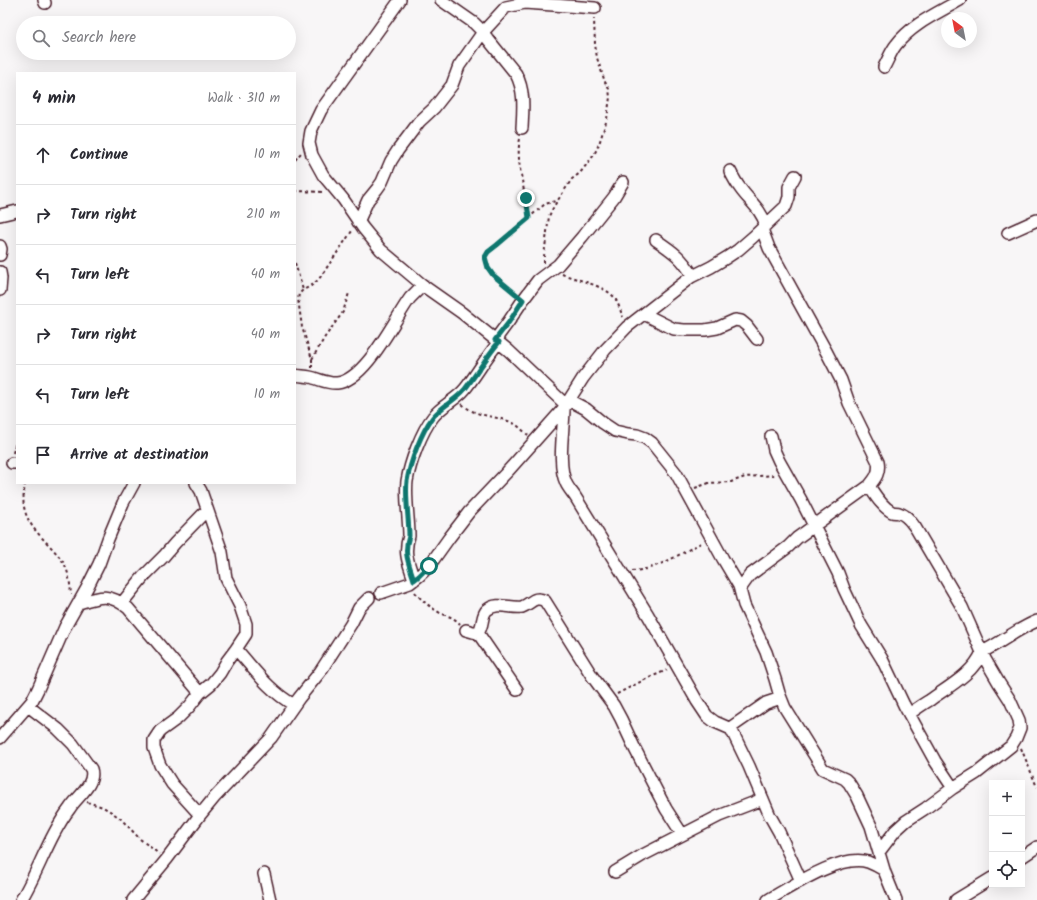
<!DOCTYPE html>
<meta charset="utf-8">
<style>
body{margin:0;font-family:Kalam,sans-serif;background:#f7f7f7;color:#2b2b33}
.controls{position:absolute;right:12px;bottom:12px;display:grid;overflow:hidden;border-radius:0px;box-shadow:0 4px 16px #0002}
.controls button{width:36px;height:36px;display:grid;place-items:center;padding:0;border:0;border-bottom:1px solid #e1e1e2;background:#fff;color:#2b2b33;font:20px sans-serif}
.compass{position:absolute;left:941px;top:12px;width:36px;height:36px;border-radius:50%;background:#fff;box-shadow:0 4px 16px #0002;rotate:328deg}
.stop{position:absolute;width:12px;height:12px;margin:-9px;border:3px solid #0f766e;border-radius:50%;background:#fff}
.stop.end{background:#0f766e;border-color:#fff;box-shadow:0 1px 4px #0008}
.list{margin:0;padding:0;list-style:none}
h2{display:flex;justify-content:space-between;align-items:center;height:52px;margin:0;padding:0 16px;font-size:17px}
h2 small{font-size:13px;font-weight:400;color:#7c7c81}
.list li{display:grid;grid-template-columns:26px 1fr auto;gap:12px;align-items:center;box-sizing:border-box;height:60px;padding:0 16px;border-top:1px solid #e1e1e2}
.list b{display:block;font-size:15px;white-space:nowrap}
.list em{font-size:13px;font-style:normal;color:#7c7c81}
.icon{flex:none;width:22px;height:22px;fill:none;stroke:currentColor;stroke-width:2;stroke-linecap:round;stroke-linejoin:round}
.map{position:relative;flex:none;width:1037px;height:900px;overflow:hidden}
.search{position:absolute;background:#fff;box-shadow:0 4px 16px #0002;left:16px;top:16px;width:280px;height:44px;display:flex;align-items:center;gap:10px;box-sizing:border-box;padding:0 14px;border-radius:22px;color:#7c7c81;font-size:15px}
.panel{position:absolute;background:#fff;box-shadow:0 4px 16px #0002;left:16px;top:72px;width:280px;height:412px;border-radius:0px}
.map>svg:first-child{display:block}
</style>
<div class="map">
<svg width="1037" height="900" viewBox="0 0 1037 900">
<rect width="100%" height="100%" fill="#f8f6f7"/>
<filter id="ink" filterUnits="userSpaceOnUse"><feTurbulence type="fractalNoise" baseFrequency=".025" numOctaves="2"/><feDisplacementMap in="SourceGraphic" scale="8" xChannelSelector="R" yChannelSelector="G"/><feConvolveMatrix kernelMatrix="1 2 1 2 8 2 1 2 1" color-interpolation-filters="sRGB"/></filter>
<g filter="url(#ink)">
<g fill="none" stroke-linecap="round" stroke-linejoin="round">
<defs>
<path id="street" d="M44,0l1,3
M400,0l-79,110 -10,21 -2,12 3,12 11,20 20,24 20,29 18,22 44,37 37,26 46,37 58,55
M441,0l33,23 9,9
M483,33l33,41c9,17 7,35 6,54
M884,67c4,-7 7,-16 12,-22 16,-21 42,-32 64,-45
M730,171c3,6 6,12 10,17 9,13 21,21 26,37
M0,215l17,-4
M358,222l10,-22 9,-11 5,-7 9,-21 7,-11 21,-28 15,-14 18,-23 7,-19 24,-34 23,-25 19,-4 70,5
M1008,233l29,-13
M656,240c18,12 26,18 37,36
M0,246l1,3 -1,6
M0,272l1,6 -1,12
M644,314l30,15 10,1h21l12,-2 18,-8 6,1 6,5 10,13
M495,340l14,-19 14,-21 15,-20 20,-15 24,-28 32,-40 9,-15
M295,375c5,1 10,1 15,2 9,2 18,7 27,6 29,-3 57,-63 73,-85 4,-4 9,-9 13,-13
M569,400l17,9 17,14 12,8 13,3 9,1 8,3 7,5 24,30 47,86 16,27 5,19 22,47 9,27 4,14 6,15 38,61 22,10 4,4 8,13 14,30 14,47 11,27
M564,408c0,21 -7,56 2,75 2,5 7,10 10,15l72,117 49,86 10,15 8,6 16,7 18,37 21,50 9,16 22,49
M771,436l3,14 5,11 22,39 37,73 6,16 17,36 21,34 22,46 31,56 18,27
M12,463h5
M196,483l5,8 21,61 4,26 14,28 6,18v10l-10,15 -9,12 -7,12 -9,11 -11,9 -11,14 -11,11 -18,13 -6,9v8l6,17 12,19 28,31
M869,486c6,9 13,21 23,26 2,1 5,0 7,1 8,2 11,8 16,14l47,80 23,52 14,24 11,17 9,20 1,8 -4,10 -5,8 -34,27 -24,15 -27,20 -20,13 -11,10 -16,21
M414,580c-5,-17 -11,-26 -5,-44 0,-16 -4,-40 -2,-55 3,-18 14,-49 26,-64 8,-11 23,-17 32,-28 12,-15 21,-32 34,-47
M740,589l10,-14 38,-28 9,-9 72,-52c7,-8 11,-14 9,-24l-29,-59 -8,-23 -14,-27 -58,-105 -6,-16v-5
M381,593l29,-10 9,-7 10,-10 20,-28 20,-26 38,-40 57,-64 19,-30 22,-28 22,-23 64,-50 20,-10 15,-9 12,-8 15,-13 33,-31 3,-9v-10l6,-11
M79,603c22,-7 30,-10 49,5l72,85
M122,603l21,-26 21,-21 11,-13 32,-33
M466,630l7,2 5,1c6,-8 3,-18 9,-23 10,-9 24,-1 35,-3 9,-3 12,-12 23,-6l47,75 22,30 7,13 14,30 31,60 16,25
M478,633l39,57
M236,649c19,21 33,42 58,56
M909,714c7,-5 14,-10 21,-14 18,-13 44,-27 52,-48 19,-9 35,-23 55,-31
M730,728l36,-25 15,-5
M0,738l32,-37 6,-12 27,-62 22,-39 12,-24 9,-25 15,-36 11,-20
M1022,857l15,-10
M615,872l28,-17 76,-39 44,-17
M264,874l6,26
M21,900c18,-30 28,-64 49,-92 7,-11 26,-24 21,-39l-18,-25 -15,-15 -30,-23
M133,900l34,-41 33,-44 14,-17 57,-60 28,-40 21,-26 31,-48 8,-16 10,-10
M768,900c23,-13 73,-47 100,-38 5,2 11,5 16,8
M956,900l36,-22"/>
</defs>
<!-- street casing -->
<use href="#street" stroke="#4a1f2b" stroke-width="14"/>
<!-- path -->
<path stroke="#4a1f2b" stroke-width="2" stroke-dasharray="3 3" stroke-linecap="butt" d="M520,139c-5,21 6,56 9,78
M295,160l6,-7
M295,191l29,1
M295,263l8,27
M544,263v-7l5,-40 5,-10 18,-27 8,-6 14,-18 5,-11 8,-25 3,-22 -1,-8 -4,-7 -8,-24 -2,-14 -1,-25
M562,274c13,5 43,12 52,23 4,5 6,13 9,20
M516,294l-23,-19 -5,-7 -3,-11 3,-5 9,-7 48,-41 11,-3
M312,359l13,-22 13,-18 5,-7 6,-19
M312,368v-9l-10,-32 -4,-28 1,-5 4,-4 8,-4 8,-7 33,-48
M462,404c15,14 34,11 51,19 6,3 10,8 15,12
M13,453l4,-15
M25,483c-1,10 -3,18 0,28 6,21 24,31 36,48 8,10 9,24 10,36
M695,488l14,-5 22,-1 14,-5 30,-2
M632,571c25,-1 49,-18 71,-29
M415,592c7,9 15,15 25,21 7,3 14,4 20,11
M617,694l25,-13 25,-11
M1021,748l16,39
M87,802l16,5 10,6 8,6 19,20 19,15"/>
<!-- street -->
<use href="#street" stroke="#fff" stroke-width="11"/>
</g>
</g>
<g fill="none" stroke-linecap="round" stroke-linejoin="round" filter="url(#ink)">
<!-- route -->
<path stroke="#0f766e" stroke-width="5" d="M429,566l-10,10 -5,4c-5,-17 -11,-26 -5,-44 0,-16 -4,-40 -2,-55 3,-18 14,-49 26,-64 9,-11 23,-17 32,-28 12,-15 21,-32 34,-47l-4,-2 14,-18 14,-22 -30,-25 -5,-7 -3,-11 3,-5 9,-7 32,-27 -3,-20"/>
</g>
</svg>
<div class="controls">
<button>+</button>
<button>−</button>
<button><svg class="icon" aria-label="locate" viewBox="0 0 24 24"><circle cx="12" cy="12" r="6"/><path d="M12 2v4M12 18v4M2 12h4M18 12h4"/></svg></button>
</div>
<svg class="compass" viewBox="-18 -18 36 36"><path d="M0-13l5 13h-10z" fill="#e53935"/><path d="M0 13l5-13h-10z" fill="#7c7c81"/></svg>
<div class="stop" style="left:429px;top:566px"></div>
<div class="stop end" style="left:526px;top:198px"></div>
<div class="search"><svg class="icon" aria-label="search" viewBox="0 0 24 24"><circle cx="10" cy="10" r="6"/><path d="M15 15l6 6"/></svg>Search here</div>
<section class="panel">
<h2>4 min<small>Walk · 310 m</small></h2>
<ul class="list">
<li><svg class="icon" aria-label="ahead" viewBox="0 0 24 24"><path d="M12 20V5M6 11l6-6 6 6"/></svg><div><b>Continue</b></div><em>10 m</em></li>
<li><svg class="icon" aria-label="right" viewBox="0 0 24 24"><path d="M7 20v-9h11M14 6l5 5-5 5"/></svg><div><b>Turn right</b></div><em>210 m</em></li>
<li><svg class="icon" aria-label="left" viewBox="0 0 24 24"><path d="M17 20v-9H6M10 6l-5 5 5 5"/></svg><div><b>Turn left</b></div><em>40 m</em></li>
<li><svg class="icon" aria-label="right" viewBox="0 0 24 24"><path d="M7 20v-9h11M14 6l5 5-5 5"/></svg><div><b>Turn right</b></div><em>40 m</em></li>
<li><svg class="icon" aria-label="left" viewBox="0 0 24 24"><path d="M17 20v-9H6M10 6l-5 5 5 5"/></svg><div><b>Turn left</b></div><em>10 m</em></li>
<li><svg class="icon" aria-label="arrive" viewBox="0 0 24 24"><path d="M6 21V4h12l-3 4 3 4H6"/></svg><div><b>Arrive at destination</b></div></li>
</ul>
</section>
</div>
